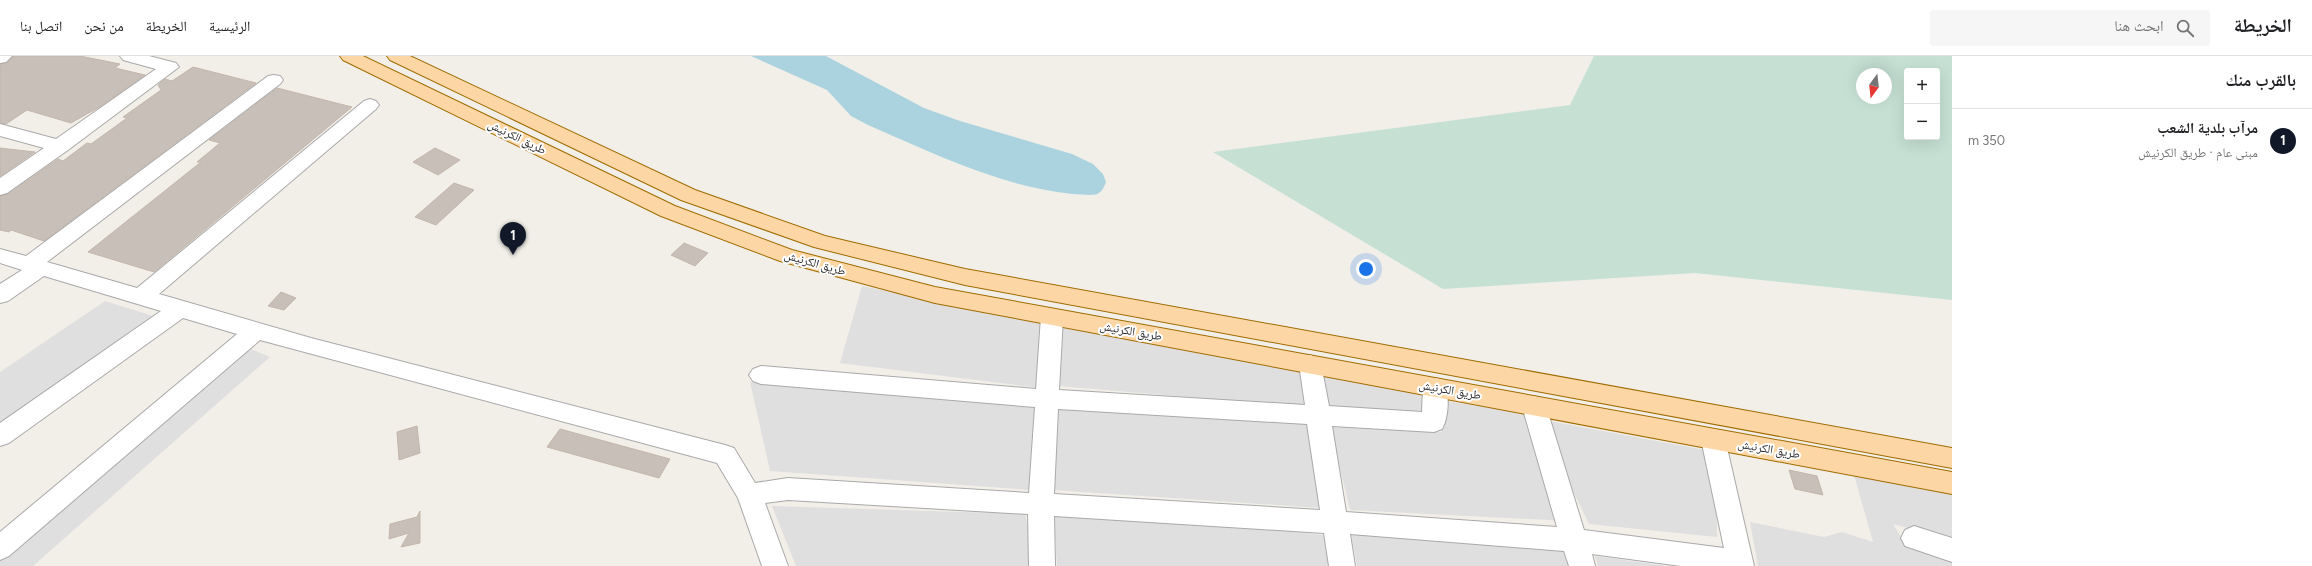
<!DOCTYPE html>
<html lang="ar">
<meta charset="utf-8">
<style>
body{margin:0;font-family:Figtree,"Noto Naskh Arabic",sans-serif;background:#f6f6f6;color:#202124;direction:rtl}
.controls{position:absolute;right:12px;top:12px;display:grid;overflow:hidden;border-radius:4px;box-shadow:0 4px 16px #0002}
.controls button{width:36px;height:36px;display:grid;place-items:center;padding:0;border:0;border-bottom:1px solid #e0e0e0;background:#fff;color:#202124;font:20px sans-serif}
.compass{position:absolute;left:1856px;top:12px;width:36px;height:36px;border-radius:50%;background:#fff;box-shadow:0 4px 16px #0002;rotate:195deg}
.you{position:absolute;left:1366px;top:213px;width:14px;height:14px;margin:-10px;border:3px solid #fff;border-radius:50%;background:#1a73e8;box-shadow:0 0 0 6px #1a73e833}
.badge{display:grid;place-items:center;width:26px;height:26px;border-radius:50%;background:#111827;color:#fff;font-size:13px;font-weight:700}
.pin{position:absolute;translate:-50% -33px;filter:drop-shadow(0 1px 2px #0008)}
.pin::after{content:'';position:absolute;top:21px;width:14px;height:12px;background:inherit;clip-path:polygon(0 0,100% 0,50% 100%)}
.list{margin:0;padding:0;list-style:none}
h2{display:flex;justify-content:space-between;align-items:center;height:52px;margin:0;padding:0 16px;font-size:17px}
h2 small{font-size:13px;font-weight:400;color:#757577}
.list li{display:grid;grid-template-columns:26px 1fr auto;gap:12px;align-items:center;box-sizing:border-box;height:64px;padding:0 16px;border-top:1px solid #e0e0e0}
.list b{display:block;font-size:15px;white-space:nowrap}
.list p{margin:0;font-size:13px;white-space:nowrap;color:#757577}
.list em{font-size:13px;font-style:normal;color:#757577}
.icon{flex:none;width:22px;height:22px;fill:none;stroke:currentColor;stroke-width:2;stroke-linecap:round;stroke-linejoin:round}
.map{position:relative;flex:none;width:1952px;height:510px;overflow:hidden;direction:ltr}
header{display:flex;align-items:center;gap:24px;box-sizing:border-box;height:56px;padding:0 20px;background:#fff;border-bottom:1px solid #e0e0e0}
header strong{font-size:19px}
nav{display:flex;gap:22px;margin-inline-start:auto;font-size:14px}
.search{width:280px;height:36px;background:#f6f6f6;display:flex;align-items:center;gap:10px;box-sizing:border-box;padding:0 14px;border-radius:4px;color:#757577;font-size:15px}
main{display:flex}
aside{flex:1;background:#fff}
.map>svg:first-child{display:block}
</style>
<header>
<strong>الخريطة</strong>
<div class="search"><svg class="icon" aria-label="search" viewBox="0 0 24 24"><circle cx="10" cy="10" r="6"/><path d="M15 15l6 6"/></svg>ابحث هنا</div>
<nav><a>الرئيسية</a><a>الخريطة</a><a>من نحن</a><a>اتصل بنا</a></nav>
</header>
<main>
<aside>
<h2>بالقرب منك<small></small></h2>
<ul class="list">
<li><span class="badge">1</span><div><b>مرآب بلدية الشعب</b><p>مبنى عام · طريق الكرنيش</p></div><em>350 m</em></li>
</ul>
</aside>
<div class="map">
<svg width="1952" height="510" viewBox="0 0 1952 510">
<rect width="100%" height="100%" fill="#f2efe9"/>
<!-- residential -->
<path fill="#e0dfdf" d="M862,230l181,36 -3,66 -200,-25z
M105,245l48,15 -153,108v-52z
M1062,269l238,45 4,37 -245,-21z
M246,291l24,10 -237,209h-33v-10z
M1322,317l101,20v19l-96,-6z
M750,326l287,23 -6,85 -261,-19z
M1444,345l82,12 42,108 -218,-11 -20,-83 111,5z
M1059,350l249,17 13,85 -268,-18z
M1538,363l178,33 1,85 -128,-13z
M1854,419l98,19v46l-59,-16 11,18 48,17v7h-194l-8,-44 74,15 18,-5 31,10z
M1053,449l270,30 9,31h-275z
M772,450l253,8 10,52h-239z
M1351,478l226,16 3,16h-223z
M1595,500l72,10h-69z"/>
<!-- wetland -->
<path fill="#c6e0d4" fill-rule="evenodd" d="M1594,0h358v244l-257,-27 -252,16 -230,-137 357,-47zM1907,15h30v66h-30zM1862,18h24v24h-24z"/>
<!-- water -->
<path fill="#aad3df" d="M751,0h75l98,52 36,13 112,33 21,10 10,10 3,8c-2,5 -4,10 -9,12 -7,2 -17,0 -24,0 -72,-7 -140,-41 -205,-69l-17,-9 -24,-26z"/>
<!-- building -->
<path fill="#c7bfb8" stroke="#c4b6ab" d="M14,0h66l40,8 -5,4 30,7 -44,31 -30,17 -44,-13 -21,14 -6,-1v-59l7,-1z
M193,11l63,16 -212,158 -33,-11 -2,2 -9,-2v-34l8,-2 50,-35 5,2 24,-18 4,1 36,-26 -4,-1 38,-27 -3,-5 7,-6 7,2z
M277,32l75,19 -198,165 -66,-20 113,-90h-4l23,-19 -11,-3z
M0,92l35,4 -35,24z
M435,92l25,12 -22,15 -25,-13z
M454,127l20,7 -38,35 -21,-8z
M684,187l24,10 -13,13 -24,-11z
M281,236l15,6 -12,12 -16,-4z
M417,370l3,27 -21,7 -2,-28z
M560,373l110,30 -11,19 -112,-31z
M1789,414l28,6 6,19 -28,-6z
M420,455v32l-19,4 8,-14 -20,6 1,-15 27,-7z"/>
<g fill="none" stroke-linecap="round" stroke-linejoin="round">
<defs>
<path id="minor" d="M0,0h12l-6,6 -6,1z
M120,0h29l27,7 3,4 -111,83 -61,43 -7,2v-17l44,-30 -44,-12v-12l56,15 100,-70 -33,-9z
M274,19l6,1 3,4 -3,4 -233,178 90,26 227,-187 6,-2 6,2 3,4 -3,4 -217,185 152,44 414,107 9,3 21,35 33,-5 241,15 6,-86 -274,-23 -8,-3 -4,-6 4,-6 8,-3 275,23 5,-72 3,-6 8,-2 8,2 3,6 -4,73 246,15 -6,-41 3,-6 8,-3 8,3 3,6 8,42 93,6 1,-25 4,-7 8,-2 8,2c7,12 6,37 -1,49l-8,3 -102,-6 14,86 211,15 -35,-121 4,-7 8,-3 8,3 4,7 38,124 140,18 -23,-109 3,-7 9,-3 9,3 3,7 29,127h-73l-89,-12 3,12h-26l-5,-15 -214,-17 5,32h-26l-5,-33 -270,-17 1,50h-26l-1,-52 -240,-14 -23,3 23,63h-26l-24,-68 -21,-35 -457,-123 -251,216 -9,4v-28l237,-198 -54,-16 -174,125 -9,3v-23l161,-112 -117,-35 -36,25 -8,2v-19l22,-14 -22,-7v-14l26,7 242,-180zM1058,353l249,15 13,86 -266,-16z
M1914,470l38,12v24l-47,-16 -4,-8 4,-8z"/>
<path id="major" d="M340,0h23l312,150 117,44 143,37 1017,185v22l-1017,-191 -155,-42 -119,-45 -318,-156z
M387,0h23l285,134 130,46 140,33 987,179v20l-987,-183 -151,-38 -133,-47 -291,-140z"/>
</defs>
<!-- minor casing -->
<use href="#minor" stroke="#a9a9a9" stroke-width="2"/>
<!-- major casing -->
<use href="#major" stroke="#a06b00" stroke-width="2"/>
<!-- minor -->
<use href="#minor" fill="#fff" fill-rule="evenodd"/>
<!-- major -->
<use href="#major" fill="#fcd6a4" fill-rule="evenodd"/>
</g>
<g text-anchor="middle" stroke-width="4" stroke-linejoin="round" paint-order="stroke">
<!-- street labels -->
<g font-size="12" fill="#222" stroke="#fff">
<text transform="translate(517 81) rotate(26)" y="4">طريق الكرنيش</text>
<text transform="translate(815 207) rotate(16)" y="4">طريق الكرنيش</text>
<text transform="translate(1131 275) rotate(10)" y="4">طريق الكرنيش</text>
<text transform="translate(1450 334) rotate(10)" y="4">طريق الكرنيش</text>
<text transform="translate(1769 393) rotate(10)" y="4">طريق الكرنيش</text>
</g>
</g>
</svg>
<div class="controls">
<button>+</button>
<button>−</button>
</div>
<svg class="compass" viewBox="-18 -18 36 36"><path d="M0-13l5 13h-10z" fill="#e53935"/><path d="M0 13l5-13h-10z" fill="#757577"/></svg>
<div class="you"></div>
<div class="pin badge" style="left:513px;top:199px">1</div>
</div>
</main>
